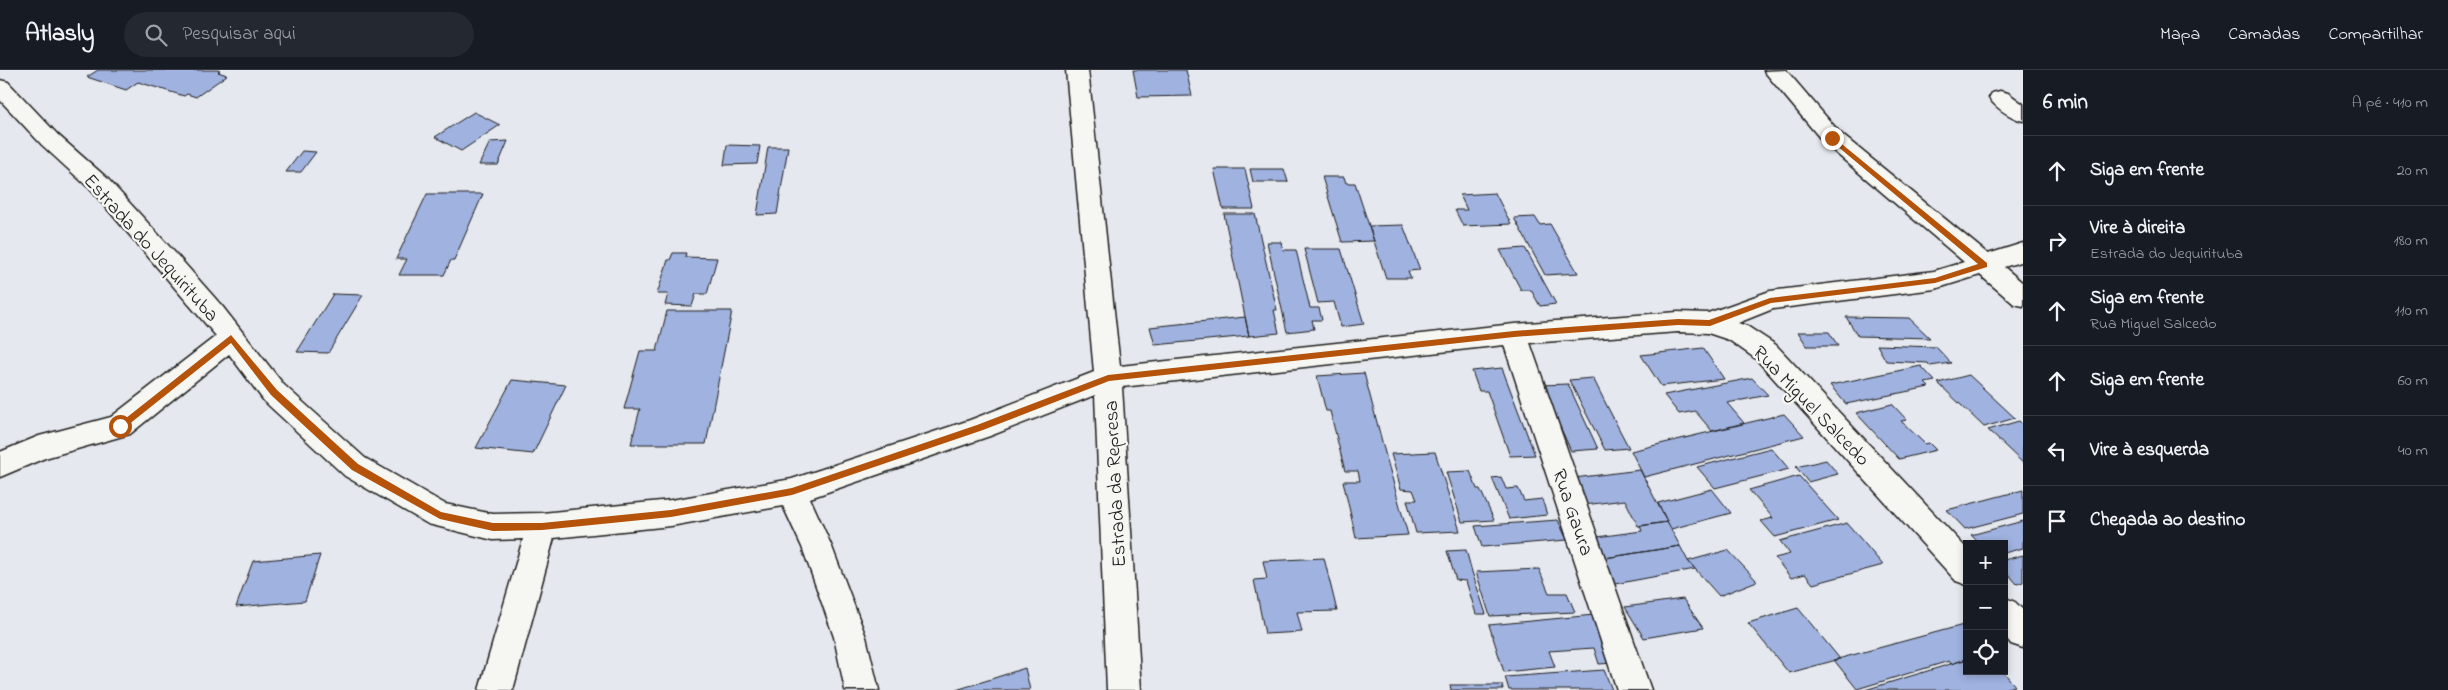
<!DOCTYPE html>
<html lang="pt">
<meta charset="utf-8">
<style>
body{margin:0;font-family:"Indie Flower",sans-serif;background:#242831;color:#f1f3f6}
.controls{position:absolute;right:15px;bottom:15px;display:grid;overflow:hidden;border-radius:0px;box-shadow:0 2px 8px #0003}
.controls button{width:45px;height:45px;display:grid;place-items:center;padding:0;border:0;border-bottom:1px solid #363941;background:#171b24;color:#f1f3f6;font:25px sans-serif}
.stop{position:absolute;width:15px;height:15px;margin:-11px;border:4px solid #b45309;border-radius:50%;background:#fff}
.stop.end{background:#b45309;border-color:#fff;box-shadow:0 1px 5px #0008}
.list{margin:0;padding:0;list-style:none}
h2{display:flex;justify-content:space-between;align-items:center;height:65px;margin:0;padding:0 20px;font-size:21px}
h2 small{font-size:16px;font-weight:400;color:#9ea1a6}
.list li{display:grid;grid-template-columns:32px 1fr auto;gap:15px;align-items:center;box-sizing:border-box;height:70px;padding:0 20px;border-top:1px solid #363941}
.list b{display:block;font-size:19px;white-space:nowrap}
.list p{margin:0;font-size:16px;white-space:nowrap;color:#9ea1a6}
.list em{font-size:16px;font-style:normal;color:#9ea1a6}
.icon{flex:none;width:28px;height:28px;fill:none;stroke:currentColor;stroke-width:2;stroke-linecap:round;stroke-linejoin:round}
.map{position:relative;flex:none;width:2023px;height:620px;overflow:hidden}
header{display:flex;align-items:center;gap:30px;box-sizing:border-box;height:70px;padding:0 25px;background:#171b24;border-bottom:1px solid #363941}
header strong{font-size:24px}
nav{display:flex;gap:28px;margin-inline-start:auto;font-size:18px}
.search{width:350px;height:45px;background:#242831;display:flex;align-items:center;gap:12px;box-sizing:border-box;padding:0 18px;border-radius:28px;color:#9ea1a6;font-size:19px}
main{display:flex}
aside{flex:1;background:#171b24}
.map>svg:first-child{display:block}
</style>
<header>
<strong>Atlasly</strong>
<div class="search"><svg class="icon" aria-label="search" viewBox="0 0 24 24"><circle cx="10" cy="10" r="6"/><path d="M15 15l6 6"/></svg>Pesquisar aqui</div>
<nav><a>Mapa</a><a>Camadas</a><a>Compartilhar</a></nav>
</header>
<main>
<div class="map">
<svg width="2023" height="620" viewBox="0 0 2023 620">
<rect width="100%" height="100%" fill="#e5e8ee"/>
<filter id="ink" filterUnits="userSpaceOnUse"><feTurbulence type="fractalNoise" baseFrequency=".02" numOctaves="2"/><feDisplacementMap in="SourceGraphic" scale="10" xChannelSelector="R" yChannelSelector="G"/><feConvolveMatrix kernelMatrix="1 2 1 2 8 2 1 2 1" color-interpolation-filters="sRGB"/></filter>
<g filter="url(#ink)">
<!-- building -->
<path fill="#9fb2e0" stroke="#1c1c1c" d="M98,0h120l2,1 -2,1 9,3 -31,22 -9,-3 -3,2 -46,-14 -12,8 -39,-13z
M1133,0h53l6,26 -54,1z
M474,42l26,13 -39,26 -26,-14z
M508,71l-10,24h-19l11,-23z
M727,75l33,1 -3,18 -33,1z
M768,77h20l-11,67 -20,1z
M302,81l14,1 -15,20h-15z
M1214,99h31l9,40h-31z
M1250,99h34l4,13h-35z
M1322,107h22l2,6h9l19,58 -32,1z
M1495,123l16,31 -48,2 -8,-16h12l-7,-15z
M427,124h56l-29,66h-3l-7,15h-45l8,-16h-11z
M1224,144h31l22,96h-3l5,23 -30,3z
M1535,147l5,8 10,-1 28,49 -33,2 -31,-57z
M1403,155l17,45 -12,1 3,7h-25l-17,-52z
M1267,172h14l2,8h13l14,58h9l3,12h-10l2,9 -27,3z
M1525,178l31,56 -16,2 -9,-16h-10l-21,-40z
M1304,179h37l23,75 -23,3 -7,-25 -16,1z
M673,183h13l-1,4 32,1 -10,36h-11l-4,12 -27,-1 3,-11h-11l11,-34h2z
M333,224l30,1 -35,58 -31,-1z
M667,241h65l-26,133h-75l9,-35h-16l16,-58h17z
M1245,247l4,19 -94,9 -5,-18z
M1846,247l63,1 21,20 -72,-2z
M1798,262h31l9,14h-31z
M1877,275l59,2 15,16 -21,3 -2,-3 -42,-2z
M1703,278l21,31 -63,7 -20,-31z
M1921,296l14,15 -10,2 4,4 -83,17 -16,-19z
M1502,298l33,87 -25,1 -23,-65h-8l-7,-20z
M1364,303l21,80 23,82 -52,3 -13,-57h17l-2,-10h-13l-15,-60h-4l-9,-35z
M1969,305l46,43 -31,9 -46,-44z
M1593,308l14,28 22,42 -24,2 -36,-70z
M1752,308l16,17 -41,8 17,20 -32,8 -17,-20 -16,3 -15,-19z
M512,310l54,5 -33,69 -57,-6z
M1568,314l30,65 -27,2 -13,-29h-3l-15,-37z
M1892,334l15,16 -6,1 24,23 4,-1 7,7 -37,9 -43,-46z
M1784,344l20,22 -160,41 -13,-26z
M2019,351l4,4v38l-35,-33z
M1771,378l18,21 -74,19 -18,-21z
M1435,382l25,79 -44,2 -9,-33h10l-4,-10 -12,-1 -10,-35z
M1826,390l12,14 -30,8 -12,-15z
M1640,400l27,52 -29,4 -13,-26 -41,5 -10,-27z
M1470,401l7,18h3l14,31 -32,2 -16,-50z
M1799,406l39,44 -63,17 -14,-16 12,-3 -24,-28z
M1501,407l5,12 12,-1 6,13 18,-2 5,16 -38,4 -17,-41z
M1712,419l19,24 -60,16 -13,-26z
M2023,420v24l-58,15 -18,-19z
M1558,450l9,20 -85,7 -7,-21z
M2023,451v27l-19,5v-9h-24l-9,-9z
M1667,452l13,24 -75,12 -8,-21 45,-6 -2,-5z
M1847,453l36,42 -70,19 -8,-10 -14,4 -16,-20 15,-4 -10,-13z
M1680,476l8,15 7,8 -80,15 -10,-26z
M1466,480l6,22 14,42h-10l-10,-33 -10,-1 -9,-29z
M1728,480l29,31 -38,15 -31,-35z
M320,485l-15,46 -69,6 17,-46z
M2023,485v27l-6,2 -13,-15v-9z
M1324,488l13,53 -40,1 5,20 -37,2 -11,-54 13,-1 -4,-18z
M1539,499l10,24h18l8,19 -85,4 -14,-44z
M1683,529l20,29 -59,10 -19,-31z
M1798,538l42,51 -51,14 -41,-50z
M1594,545l19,48 -14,1 -5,-16 -45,3 6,16 -51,5 -15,-47z
M1967,554v35l-16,5 -2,-3 -92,28 -23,-29z
M1967,589v12h36l12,15 -16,4h-134z
M1025,598l5,22h-74l29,-9z
M1604,600l8,20h-103l-4,-13z
M1450,615h52l1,5h-52z"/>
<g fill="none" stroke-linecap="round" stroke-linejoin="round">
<defs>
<path id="street" d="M1066,0h22l32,296 394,-42 164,-12 30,1 62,-22 164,-20 30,-9 -140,-119 -60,-72 22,-1 54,63 148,121 35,-11v18l-19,6 19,16v23l-9,-2 -34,-29 -45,14 -162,20 -35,14 9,3 29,19 191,204v36l-11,-4 -200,-222 -27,-19 -21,-7 -30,-1 -148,11 121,347h-34l-113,-345 -382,42 19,303h-34l-12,-295 -105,41 -180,62 22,49 34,90 13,53h-34l-11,-53 -32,-90 -19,-41 -112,20 -117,12 -41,152h-34l44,-151 -30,1 -65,-16 -83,-48 -81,-75 -35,-47 -99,80 -85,24 -45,19v-25l39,-16 72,-19 105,-81 -125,-146 -49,-45 -42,-45v-20l8,2 50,53 49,43 70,77 45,51 62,79 81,73 80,46 48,10 49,-1 129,-13 121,-21 178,-59 124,-48z
M2000,21l8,2 15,11v17c-12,-3 -27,-13 -34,-23l3,-5z
M2004,527l11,5 8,8v38l-12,-4 -7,-9z"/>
</defs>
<!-- street casing -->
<use href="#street" stroke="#1c1c1c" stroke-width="3"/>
<!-- street -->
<use href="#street" fill="#f6f6f2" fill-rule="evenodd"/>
</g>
</g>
<!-- route -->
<path fill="#b45309" d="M1832,66l155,127v4l-52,16 -164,20 -61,23 -32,-1 -164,12 -405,44 -126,49 -191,65 -121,22 -129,13 -49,1 -53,-12 -88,-49 -81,-75 -40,-52 -108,86 -3,1 -4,-4 115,-91 46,55 81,74 83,48 52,11h49l129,-13 121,-22 185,-63 131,-50 406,-44 164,-12 31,1 61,-22 165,-20 43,-14 -148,-124z"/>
<g text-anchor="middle" stroke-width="4.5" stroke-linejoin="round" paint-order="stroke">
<!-- street labels -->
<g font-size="20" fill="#1c1c1c" stroke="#f6f6f2">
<text transform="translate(152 177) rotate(48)" y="7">Estrada do Jequirituba</text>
<text transform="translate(1812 335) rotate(46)" y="7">Rua Miguel Salcedo</text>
<text transform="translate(1114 414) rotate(-93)" y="7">Estrada da Represa</text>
<text transform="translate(1574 442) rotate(71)" y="7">Rua Gaura</text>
</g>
</g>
</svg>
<div class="controls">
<button>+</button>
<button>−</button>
<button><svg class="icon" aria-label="locate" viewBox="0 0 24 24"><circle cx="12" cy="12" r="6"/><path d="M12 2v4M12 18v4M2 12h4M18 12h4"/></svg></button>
</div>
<div class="stop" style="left:120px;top:356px"></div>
<div class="stop end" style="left:1832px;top:68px"></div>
</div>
<aside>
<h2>6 min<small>A pé · 410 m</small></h2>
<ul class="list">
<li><svg class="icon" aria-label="ahead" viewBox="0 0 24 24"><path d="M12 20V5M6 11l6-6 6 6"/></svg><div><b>Siga em frente</b></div><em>20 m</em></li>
<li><svg class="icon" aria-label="right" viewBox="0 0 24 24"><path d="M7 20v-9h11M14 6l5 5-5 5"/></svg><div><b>Vire à direita</b><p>Estrada do Jequirituba</p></div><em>180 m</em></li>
<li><svg class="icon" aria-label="ahead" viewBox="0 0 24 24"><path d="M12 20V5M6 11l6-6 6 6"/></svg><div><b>Siga em frente</b><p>Rua Miguel Salcedo</p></div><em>110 m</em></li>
<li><svg class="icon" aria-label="ahead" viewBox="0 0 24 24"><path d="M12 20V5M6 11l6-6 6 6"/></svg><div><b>Siga em frente</b></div><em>60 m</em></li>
<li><svg class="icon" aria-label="left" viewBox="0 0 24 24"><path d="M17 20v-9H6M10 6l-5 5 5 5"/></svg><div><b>Vire à esquerda</b></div><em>40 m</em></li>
<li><svg class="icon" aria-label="arrive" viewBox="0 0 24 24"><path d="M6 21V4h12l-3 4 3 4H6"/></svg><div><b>Chegada ao destino</b></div></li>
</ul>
</aside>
</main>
